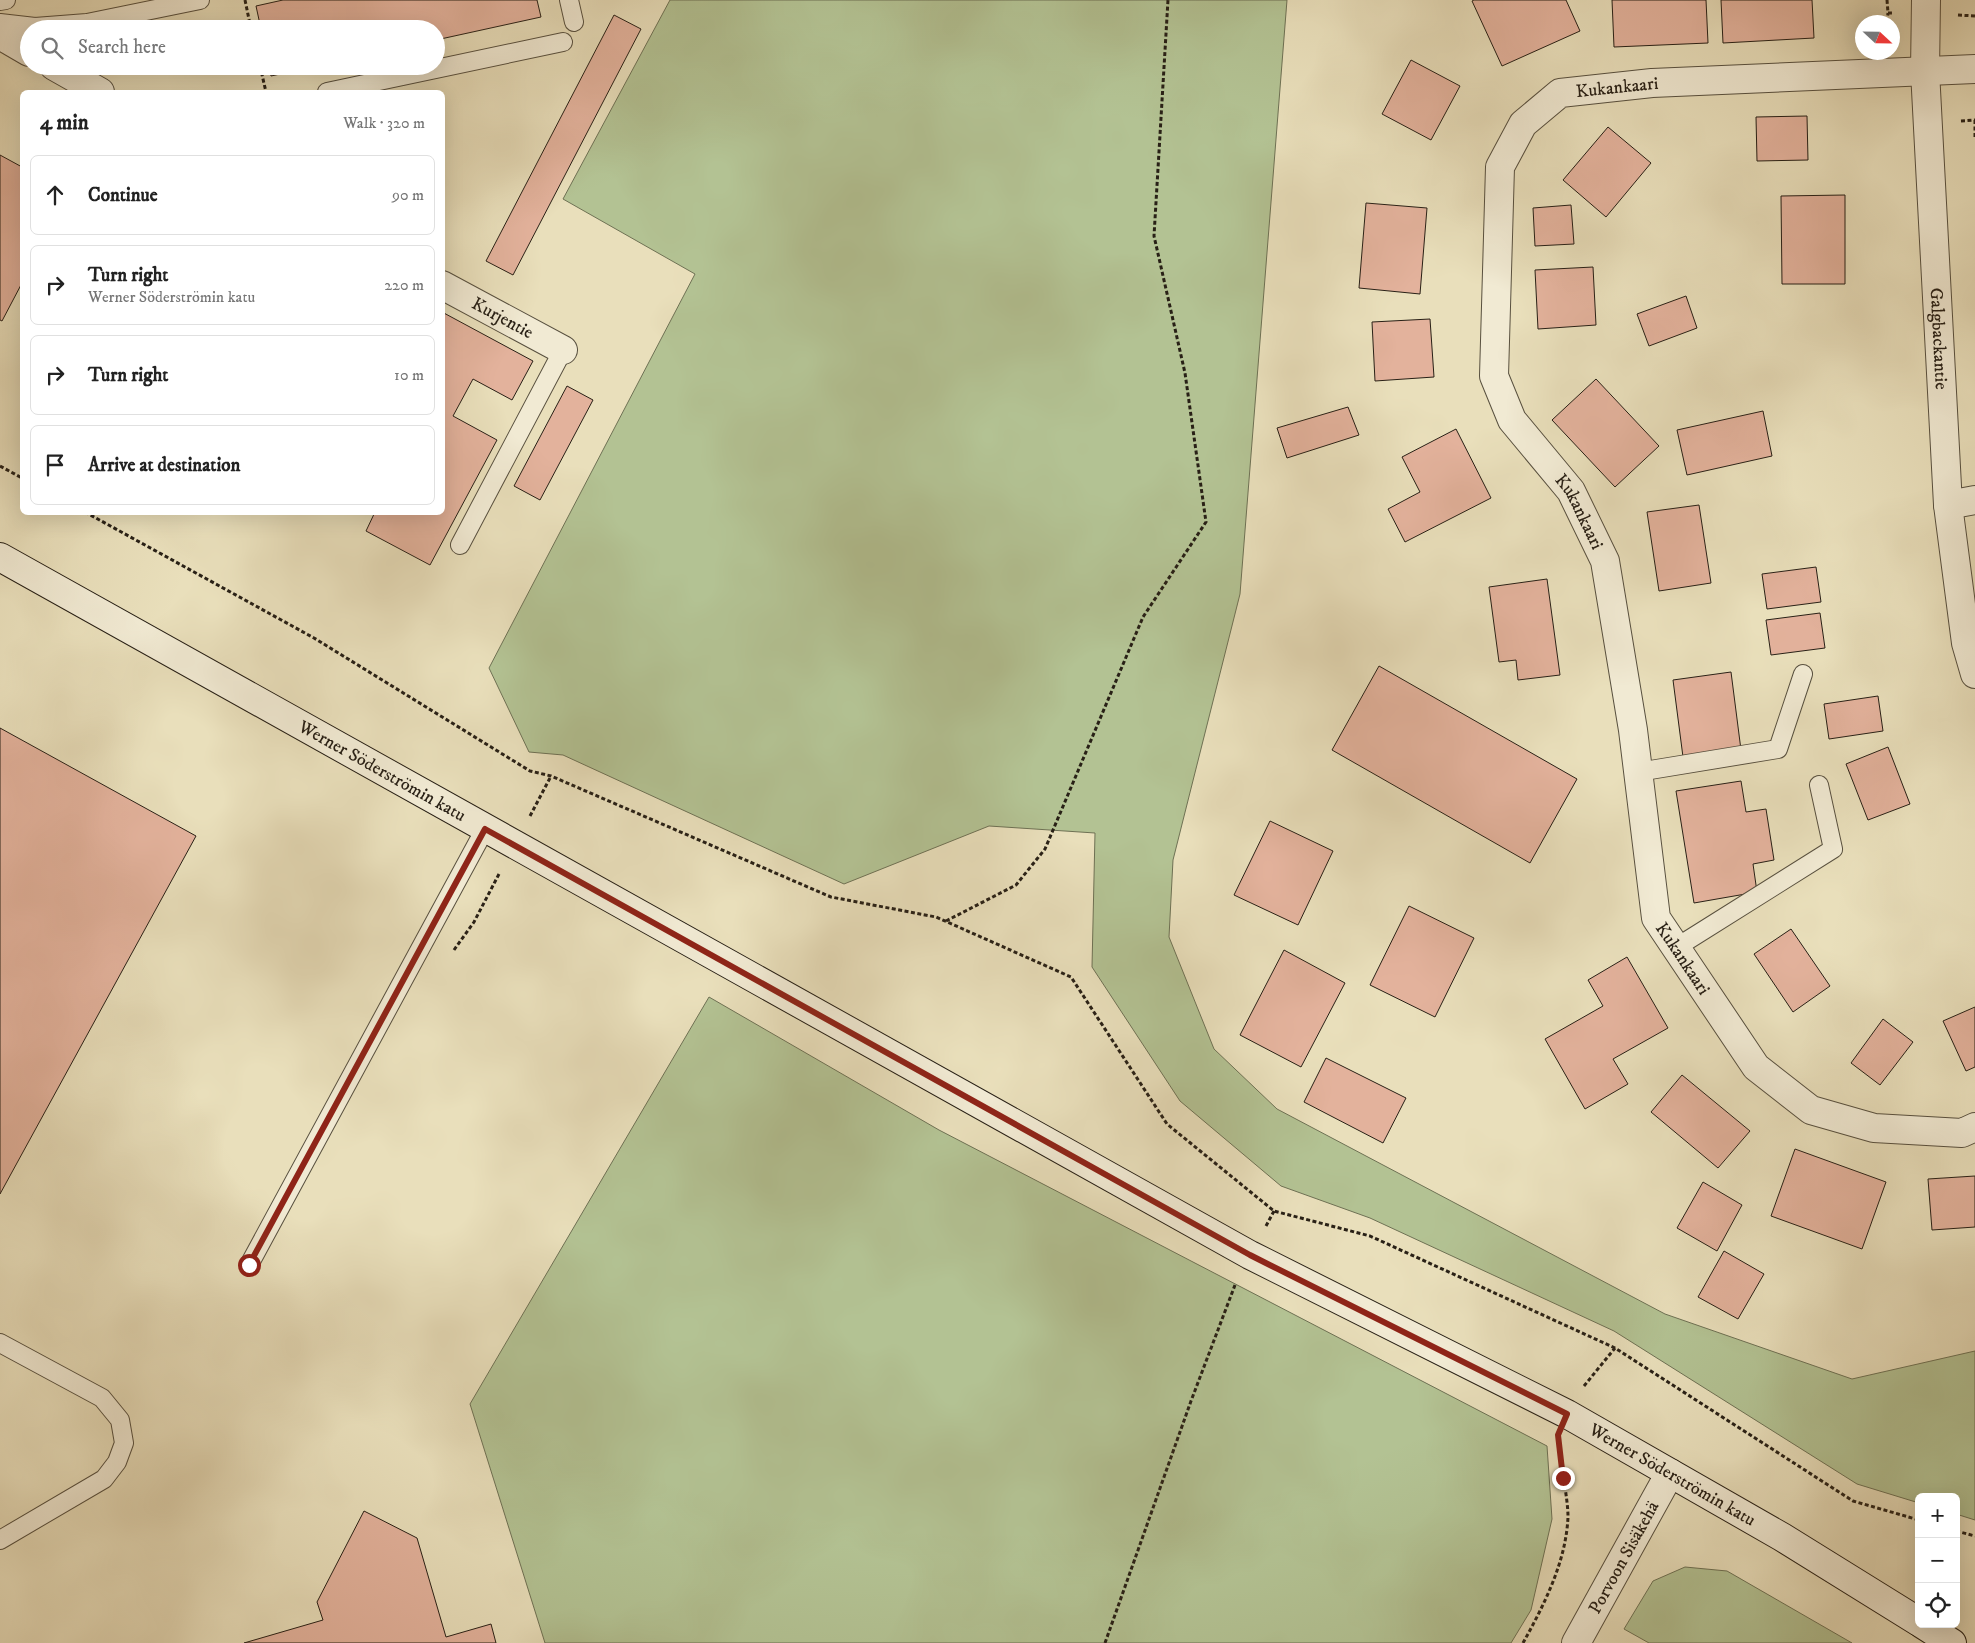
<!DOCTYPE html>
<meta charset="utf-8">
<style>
body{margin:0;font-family:"IM FELL DW Pica",serif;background:#f2f2f2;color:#222}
.controls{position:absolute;right:15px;bottom:15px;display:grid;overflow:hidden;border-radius:8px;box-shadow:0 5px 20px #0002}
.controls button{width:45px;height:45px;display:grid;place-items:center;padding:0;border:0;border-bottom:1px solid #e0e0e0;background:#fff;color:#222;font:25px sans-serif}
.compass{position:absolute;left:1855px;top:15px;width:45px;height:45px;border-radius:50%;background:#fff;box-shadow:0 5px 20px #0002;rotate:112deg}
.stop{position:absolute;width:15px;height:15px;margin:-11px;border:4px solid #8f2418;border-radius:50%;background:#fff}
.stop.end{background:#8f2418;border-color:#fff;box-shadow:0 1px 5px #0008}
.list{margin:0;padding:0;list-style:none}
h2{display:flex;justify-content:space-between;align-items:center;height:65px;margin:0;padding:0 20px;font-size:21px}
h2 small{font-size:16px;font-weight:400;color:#767676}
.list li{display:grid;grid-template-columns:32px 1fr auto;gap:15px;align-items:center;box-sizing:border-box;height:80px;margin:0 10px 10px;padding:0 10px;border:1px solid #e0e0e0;border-radius:8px}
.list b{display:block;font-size:19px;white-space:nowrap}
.list p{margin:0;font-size:16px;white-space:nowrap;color:#767676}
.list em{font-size:16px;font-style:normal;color:#767676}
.icon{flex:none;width:28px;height:28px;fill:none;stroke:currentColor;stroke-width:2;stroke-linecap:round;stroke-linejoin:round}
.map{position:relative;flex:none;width:1975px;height:1643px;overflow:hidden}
.search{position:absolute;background:#fff;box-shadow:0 5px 20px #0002;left:20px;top:20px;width:425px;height:55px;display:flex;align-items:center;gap:12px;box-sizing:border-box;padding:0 18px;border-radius:28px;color:#767676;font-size:19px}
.panel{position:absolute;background:#fff;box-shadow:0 5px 20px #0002;left:20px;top:90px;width:425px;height:425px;border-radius:8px}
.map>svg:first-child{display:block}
</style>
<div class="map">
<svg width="1975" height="1643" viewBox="0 0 1975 1643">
<rect width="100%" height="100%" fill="#e9dfbb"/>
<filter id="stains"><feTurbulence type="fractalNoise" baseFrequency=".004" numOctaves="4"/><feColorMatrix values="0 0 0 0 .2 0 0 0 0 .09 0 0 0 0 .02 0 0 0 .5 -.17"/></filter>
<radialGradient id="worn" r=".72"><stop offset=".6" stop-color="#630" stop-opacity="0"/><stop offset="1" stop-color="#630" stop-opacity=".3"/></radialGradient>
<!-- green -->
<path fill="#b3c293" stroke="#6e7154" d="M670,0h617l-47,594 -67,266 -4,77 45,112 63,60 388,205 187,65 123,-28v169l-19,-6v-17h-37v6l-62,-19 -243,-153 -244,-113 -89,-32 -101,-85 -88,-134 3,-134 -106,-7 -145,58 -281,-129 -34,-3 -40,-84 206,-394 -132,-75z
M709,997l230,133 608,316 5,73 -21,91 -20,33h-966l-75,-239z
M1685,1567l42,4 125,72h-203l-25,-14 29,-48z"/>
<!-- building -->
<path fill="#e3b29c" stroke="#282016" d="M283,0h254l4,17 -105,23v-11h-175l-5,-23z
M1474,0h92l14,31 -78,35 -30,-65z
M1612,0h94l2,43 -94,4z
M1721,0h91l2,38 -91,5z
M614,15l27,14 -128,246 -27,-14z
M1411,60l49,26 -29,54 -49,-26z
M269,66h48l-46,10z
M1807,116l1,44 -51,1 -1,-44z
M1608,127l43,36 -45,54 -43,-37z
M0,155l22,12v116l-20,38 -2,-1z
M1845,195v89h-63l-1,-88z
M1366,203l61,5 -7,86 -61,-6z
M1571,205l3,39 -39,2 -2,-38z
M1593,267l3,58 -58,4 -3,-59z
M1686,296l11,32 -48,18 -12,-32z
M442,312l91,49 -21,39 -39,-21 -20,37 44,24 -67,125 -64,-34 9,-19h67z
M1430,319l4,58 -59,4 -3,-59z
M1596,379l63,67 -44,41 -63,-67z
M567,386l26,14 -53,100 -26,-14z
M1348,407l11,28 -72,23 -10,-30z
M1763,411l9,45 -85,19 -10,-45z
M1456,429l35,69 -86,44 -17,-33 32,-17 -18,-35z
M1699,505l12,78 -52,8 -12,-79z
M1816,567l5,35 -54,7 -5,-35z
M1547,579l13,96 -42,5 -2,-20 -17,2 -10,-75z
M1820,613l5,35 -54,7 -5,-35z
M1379,666l198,113 -47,84 -198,-113z
M1731,672l10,78 -58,7 -10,-77z
M1878,696l5,35 -54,8 -5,-35z
M0,728l196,108 -196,358z
M1888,747l22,57 -42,16 -22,-56z
M1741,781l5,31 20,-3 8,51 -21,4 4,28 -63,11 -18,-112z
M1270,821l63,30 -35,74 -64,-30z
M1409,906l65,32 -39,79 -65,-32z
M1791,929l39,57 -37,26 -39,-58z
M1284,950l61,33 -44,84 -61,-32z
M1627,957l41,71 -55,31 15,25 -43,25 -40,-70 58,-33 -15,-26z
M1975,1007v60l-9,4 -23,-50z
M1883,1019l30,23 -33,43 -29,-22z
M1326,1058l80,40 -23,45 -79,-41z
M1682,1075l68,56 -32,37 -67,-56z
M1795,1149l91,33 -24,67 -91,-33z
M1975,1176v51l-43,3 -4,-51z
M1703,1182l39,23 -25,46 -40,-23z
M1724,1251l40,23 -26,45 -40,-22z
M364,1511l53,27 29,99 45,-13 5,19h-252l79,-23 -6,-18z"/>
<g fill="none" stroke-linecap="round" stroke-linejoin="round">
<defs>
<path id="lane" d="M569,0l5,22
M0,1l6,-1
M0,23l35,4 52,-4 113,-23
M327,92l236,-50
M460,545l103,-195
M1638,772l140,-23 25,-75
M1677,947l156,-98 -14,-64
M249,1265l236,-436
M0,1343l102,55 18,22 4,23 -7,19 -13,17 -104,61"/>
<g id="street">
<path id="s1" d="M1926,0l-1,71 23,434 18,138 9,31"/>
<path d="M0,35l29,17"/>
<path d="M54,66l46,26"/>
<path id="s2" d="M1975,69l-323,14 -92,10 -37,31 -23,43 -6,209 18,44 59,71 34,70 28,169 23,188 100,149 55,43 63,18 88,5 13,-6"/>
<path id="s3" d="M442,285l121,65"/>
<path d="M1948,505l27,-5"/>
<path id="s4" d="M1576,1643l94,-170"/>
</g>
<g id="secondary">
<path id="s5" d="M0,557l1250,698 317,159 215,123 137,85"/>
<path d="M1922,1624l30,19"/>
</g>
</defs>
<!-- lane casing -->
<use href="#lane" stroke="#58503f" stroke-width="20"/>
<!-- street casing -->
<use href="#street" stroke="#58503f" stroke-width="30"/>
<!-- secondary casing -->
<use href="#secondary" stroke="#282016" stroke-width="30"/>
<!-- path -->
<path stroke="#282016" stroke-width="3" stroke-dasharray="4 2.5" stroke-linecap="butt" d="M245,0l6,29
M1887,0l1,13h6
M1958,15l17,1
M1887,22l1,-9
M260,66l6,26
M1975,120v17
M1961,121l14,-1
M0,466l22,12
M85,512l229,126 216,133 21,5 280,121 105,20 135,60 96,147 107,87 96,25 245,112 238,153 66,19
M530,816l21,-40
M946,921l70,-36 29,-36 98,-232 63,-95 -21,-149 -31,-137 14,-236
M454,950l20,-28 25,-48
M1266,1226l8,-15
M1584,1386l31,-38
M1956,1531l19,5
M1105,1643l86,-242 44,-116
M1523,1643c21,-38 43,-81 45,-126 0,-19 -7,-49 -9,-69"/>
<!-- lane -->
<use href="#lane" stroke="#f1ead3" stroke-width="18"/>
<!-- street -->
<use href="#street" stroke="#f1ead3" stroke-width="28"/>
<!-- secondary -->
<use href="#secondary" stroke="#f1ead3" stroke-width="28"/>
</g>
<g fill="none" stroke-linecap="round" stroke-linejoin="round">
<!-- route -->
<path stroke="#8f2418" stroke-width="6" d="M249,1265l236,-436 765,426 317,159 -9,21 5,43"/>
</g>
<g text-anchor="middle" stroke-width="4" stroke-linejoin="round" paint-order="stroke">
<!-- street labels -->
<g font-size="18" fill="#282016" stroke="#f1ead3">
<text transform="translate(1617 87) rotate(-6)" y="6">Kukankaari</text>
<text dy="6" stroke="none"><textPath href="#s3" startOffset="69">Kurjentie</textPath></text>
<text dy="6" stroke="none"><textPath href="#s1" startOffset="339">Galgbackantie</textPath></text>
<text dy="6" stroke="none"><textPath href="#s2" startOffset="884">Kukankaari</textPath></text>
<text dy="6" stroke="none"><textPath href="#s5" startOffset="438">Werner Söderströmin katu</textPath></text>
<text dy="6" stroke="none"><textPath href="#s2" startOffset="1349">Kukankaari</textPath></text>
<text dy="6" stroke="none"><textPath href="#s5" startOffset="1908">Werner Söderströmin katu</textPath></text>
<text dy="6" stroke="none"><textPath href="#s4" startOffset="98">Porvoon Sisäkehä</textPath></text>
</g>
</g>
<rect width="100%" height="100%" filter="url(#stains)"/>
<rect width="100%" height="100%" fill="url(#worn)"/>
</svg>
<div class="controls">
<button>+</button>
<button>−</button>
<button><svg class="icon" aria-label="locate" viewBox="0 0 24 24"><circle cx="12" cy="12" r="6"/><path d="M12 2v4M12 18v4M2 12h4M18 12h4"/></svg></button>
</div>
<svg class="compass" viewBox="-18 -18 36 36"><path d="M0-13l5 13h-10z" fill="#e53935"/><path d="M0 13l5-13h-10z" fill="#767676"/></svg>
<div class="stop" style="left:249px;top:1265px"></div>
<div class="stop end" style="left:1563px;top:1478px"></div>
<div class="search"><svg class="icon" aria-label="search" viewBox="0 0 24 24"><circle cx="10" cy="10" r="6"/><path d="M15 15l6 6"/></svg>Search here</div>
<section class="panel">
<h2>4 min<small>Walk · 320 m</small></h2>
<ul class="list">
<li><svg class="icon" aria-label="ahead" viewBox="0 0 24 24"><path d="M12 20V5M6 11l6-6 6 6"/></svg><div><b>Continue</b></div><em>90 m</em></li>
<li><svg class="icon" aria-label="right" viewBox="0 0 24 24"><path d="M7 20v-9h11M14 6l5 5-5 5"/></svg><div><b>Turn right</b><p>Werner Söderströmin katu</p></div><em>220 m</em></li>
<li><svg class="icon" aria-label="right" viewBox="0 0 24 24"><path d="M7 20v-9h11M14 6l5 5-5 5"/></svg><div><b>Turn right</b></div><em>10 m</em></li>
<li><svg class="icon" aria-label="arrive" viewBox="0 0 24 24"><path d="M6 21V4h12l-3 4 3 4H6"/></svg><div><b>Arrive at destination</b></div></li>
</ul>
</section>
</div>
